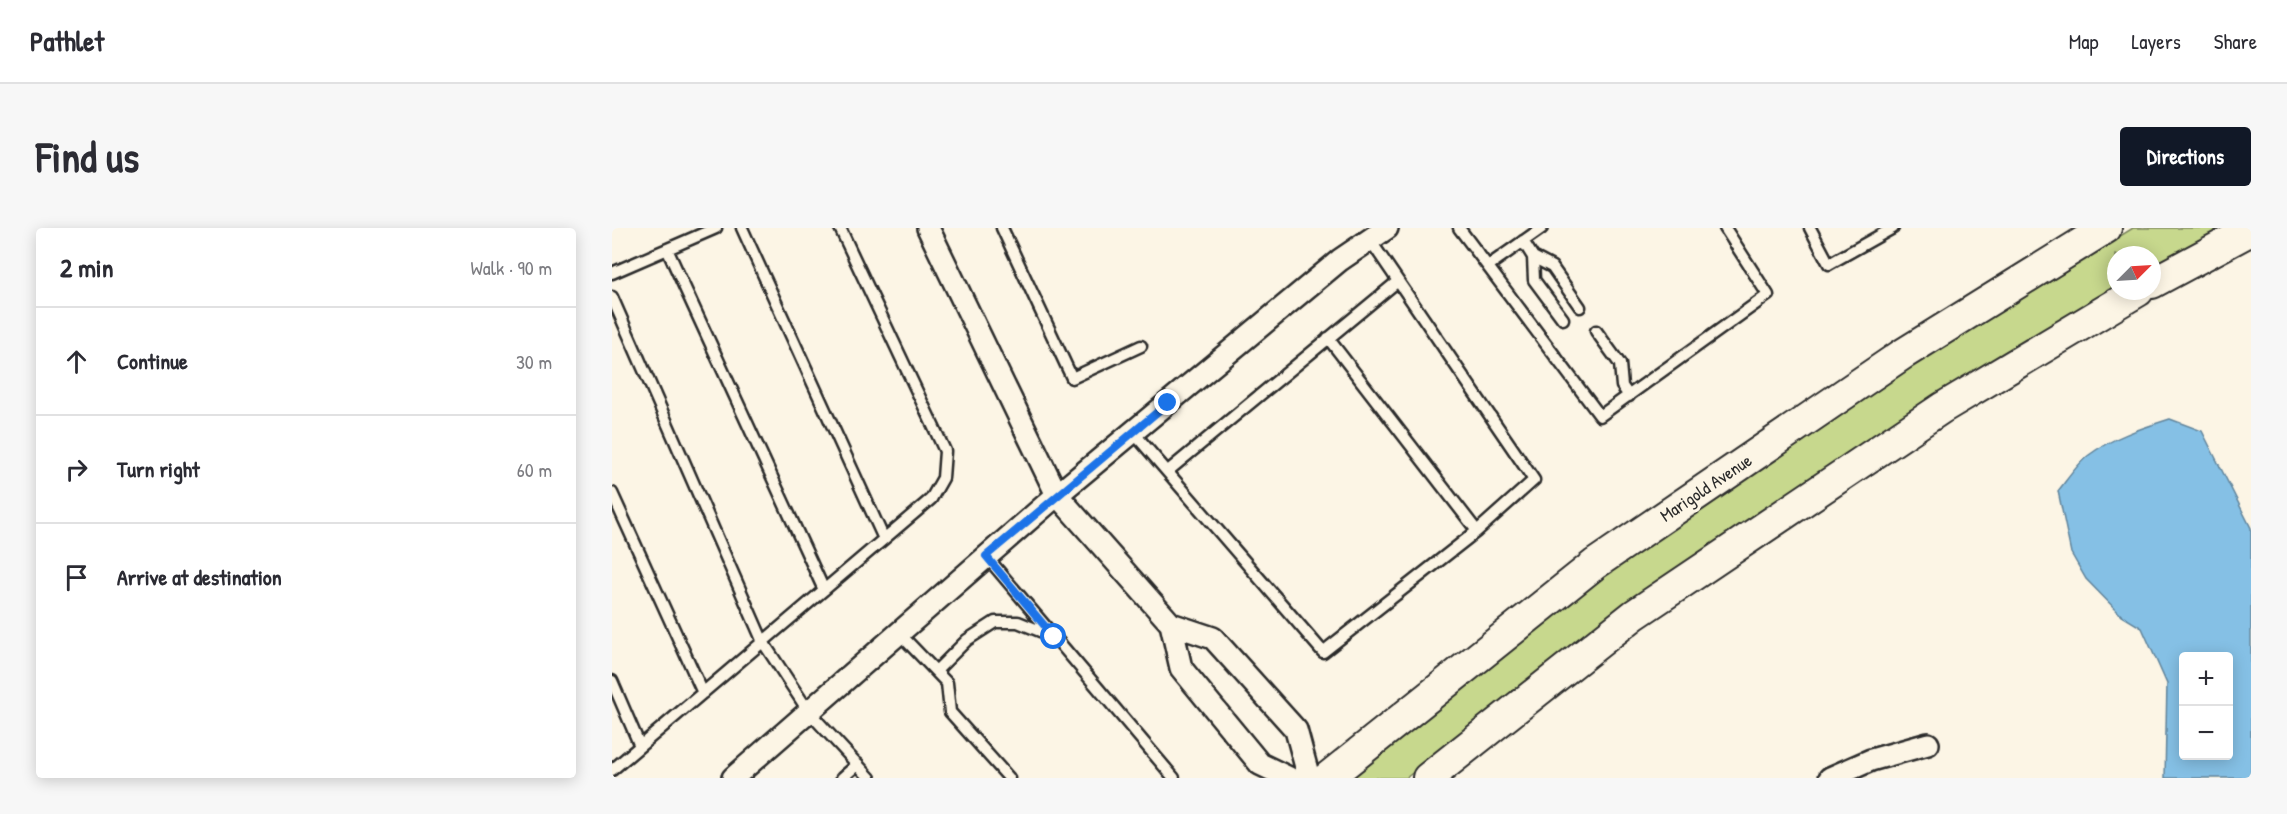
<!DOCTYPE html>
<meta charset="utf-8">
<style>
body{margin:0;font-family:"Patrick Hand",sans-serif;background:#f7f7f7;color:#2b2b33}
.controls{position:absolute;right:18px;bottom:18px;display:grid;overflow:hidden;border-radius:6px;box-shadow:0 3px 15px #0003}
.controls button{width:54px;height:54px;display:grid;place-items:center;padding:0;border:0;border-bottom:2px solid #e1e1e2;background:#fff;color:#2b2b33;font:30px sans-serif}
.compass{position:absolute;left:1495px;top:18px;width:54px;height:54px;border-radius:50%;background:#fff;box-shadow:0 3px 15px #0003;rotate:66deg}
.stop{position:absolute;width:18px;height:18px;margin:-14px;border:4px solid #1a73e8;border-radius:50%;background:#fff}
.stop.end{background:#1a73e8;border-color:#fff;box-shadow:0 2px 6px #0008}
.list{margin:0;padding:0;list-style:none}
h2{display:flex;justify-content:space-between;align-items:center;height:78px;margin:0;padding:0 24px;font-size:26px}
h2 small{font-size:20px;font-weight:400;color:#7c7c81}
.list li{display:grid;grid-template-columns:39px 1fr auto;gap:18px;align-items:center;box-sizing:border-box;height:108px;padding:0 24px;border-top:2px solid #e1e1e2}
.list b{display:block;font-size:22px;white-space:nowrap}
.list em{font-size:20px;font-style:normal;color:#7c7c81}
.icon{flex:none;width:33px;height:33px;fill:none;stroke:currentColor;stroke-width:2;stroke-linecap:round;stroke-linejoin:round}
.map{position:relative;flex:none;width:1639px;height:550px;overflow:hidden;border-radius:6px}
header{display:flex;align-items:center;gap:36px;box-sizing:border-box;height:84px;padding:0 30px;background:#fff;border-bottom:2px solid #e1e1e2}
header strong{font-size:28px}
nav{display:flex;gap:33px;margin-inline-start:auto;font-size:21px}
.intro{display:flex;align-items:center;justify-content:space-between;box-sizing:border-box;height:144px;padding:0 36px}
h1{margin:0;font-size:42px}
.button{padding:15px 27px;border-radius:6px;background:#111827;color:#fff;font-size:21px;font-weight:700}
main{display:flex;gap:36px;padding:0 36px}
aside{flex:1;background:#fff;border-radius:6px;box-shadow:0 3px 15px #0003}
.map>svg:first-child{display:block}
</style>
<header>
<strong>Pathlet</strong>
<nav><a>Map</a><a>Layers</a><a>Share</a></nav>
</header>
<div class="intro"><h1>Find us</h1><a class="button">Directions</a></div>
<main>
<aside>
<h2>2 min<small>Walk · 90 m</small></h2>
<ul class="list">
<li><svg class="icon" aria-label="ahead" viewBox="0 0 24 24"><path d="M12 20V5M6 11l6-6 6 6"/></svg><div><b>Continue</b></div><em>30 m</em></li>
<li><svg class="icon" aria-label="right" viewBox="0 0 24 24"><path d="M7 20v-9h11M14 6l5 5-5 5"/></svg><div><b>Turn right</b></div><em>60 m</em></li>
<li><svg class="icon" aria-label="arrive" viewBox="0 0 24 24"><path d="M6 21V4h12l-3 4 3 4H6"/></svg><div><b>Arrive at destination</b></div></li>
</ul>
</aside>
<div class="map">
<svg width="1639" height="550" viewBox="0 0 1639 550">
<rect width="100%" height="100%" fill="#fcf5e5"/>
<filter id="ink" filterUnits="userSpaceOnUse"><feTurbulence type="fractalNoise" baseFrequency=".0167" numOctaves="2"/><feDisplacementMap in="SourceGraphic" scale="12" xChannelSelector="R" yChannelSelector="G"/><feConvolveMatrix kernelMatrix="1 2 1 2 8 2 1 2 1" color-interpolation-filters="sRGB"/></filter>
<g filter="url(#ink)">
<!-- green -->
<path fill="#c7d88d" stroke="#79825c" stroke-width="1.5" d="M1521,0h91l-72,38v-11h-36v32l-169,100 -322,216 -219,175h-56l254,-203 308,-209z"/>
<!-- water -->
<path fill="#85c0e5" stroke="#61849b" stroke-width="1.5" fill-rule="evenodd" d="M1558,191l32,12 49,97v250h-86l2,-94 -25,-56 -20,-12 -36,-37 -15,-26 -13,-62c9,-11 19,-27 31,-36 24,-18 53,-27 81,-36zM1572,428h44v100h-44z"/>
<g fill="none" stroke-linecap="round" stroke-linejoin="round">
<defs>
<path id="service" d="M130,0l142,311
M390,0l70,150 69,-32
M847,0l141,188 168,-121 -43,-67
M1198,0l19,36 64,-36
M911,13l10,16 19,10 28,40
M55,21l157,341
M921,29l1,23 29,39
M876,38l54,-38
M0,45l104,-45
M0,69l151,345 46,70 61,66
M984,103l24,33 2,22 7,10
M716,110l149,193
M521,204l190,220 154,-121 57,-51 -164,-240
M556,243l230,-190
M0,265l91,200
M374,328l188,222
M287,405l48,50 3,29 59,66
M324,443l31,-31 28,-18h23l32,13
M0,453l28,65
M0,542l319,-271 12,-21 2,-27 -105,-223
M230,550l16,-14"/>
<path id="minor" d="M316,0l129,267 283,-235 47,-32
M559,396l42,14 83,92 13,48
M121,550l324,-283 114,129 10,44 79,96 29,14
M1218,550l41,-18 57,-16"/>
<path id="secondary" d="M1540,55l99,-53
M715,550l268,-214 308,-210 203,-126
M816,550l206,-163 308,-207 196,-117"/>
</defs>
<!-- service casing -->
<use href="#service" stroke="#2b2b2b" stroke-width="15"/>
<!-- minor casing -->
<use href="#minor" stroke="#2b2b2b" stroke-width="26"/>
<!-- secondary casing -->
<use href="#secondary" stroke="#2b2b2b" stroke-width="34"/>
<!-- service -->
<use href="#service" stroke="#fcf5e5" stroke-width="10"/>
<!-- minor -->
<use href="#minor" stroke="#fcf5e5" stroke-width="21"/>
<!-- secondary -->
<use href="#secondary" stroke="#fcf5e5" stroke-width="30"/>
</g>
</g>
<g fill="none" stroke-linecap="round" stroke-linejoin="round" filter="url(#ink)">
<!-- route -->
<path stroke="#1a73e8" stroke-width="8" d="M442,409l-68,-81 182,-153"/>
</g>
<g text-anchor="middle" stroke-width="6" stroke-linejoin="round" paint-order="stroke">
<!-- street labels -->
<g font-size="18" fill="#2b2b2b" stroke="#fcf5e5">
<text transform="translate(1094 260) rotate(-34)" y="6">Marigold Avenue</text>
</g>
</g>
</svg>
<div class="controls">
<button>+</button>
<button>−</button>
</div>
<svg class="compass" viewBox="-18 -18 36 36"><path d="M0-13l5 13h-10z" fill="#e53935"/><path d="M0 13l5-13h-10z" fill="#7c7c81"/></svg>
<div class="stop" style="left:442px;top:409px"></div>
<div class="stop end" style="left:556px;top:175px"></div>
</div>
</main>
